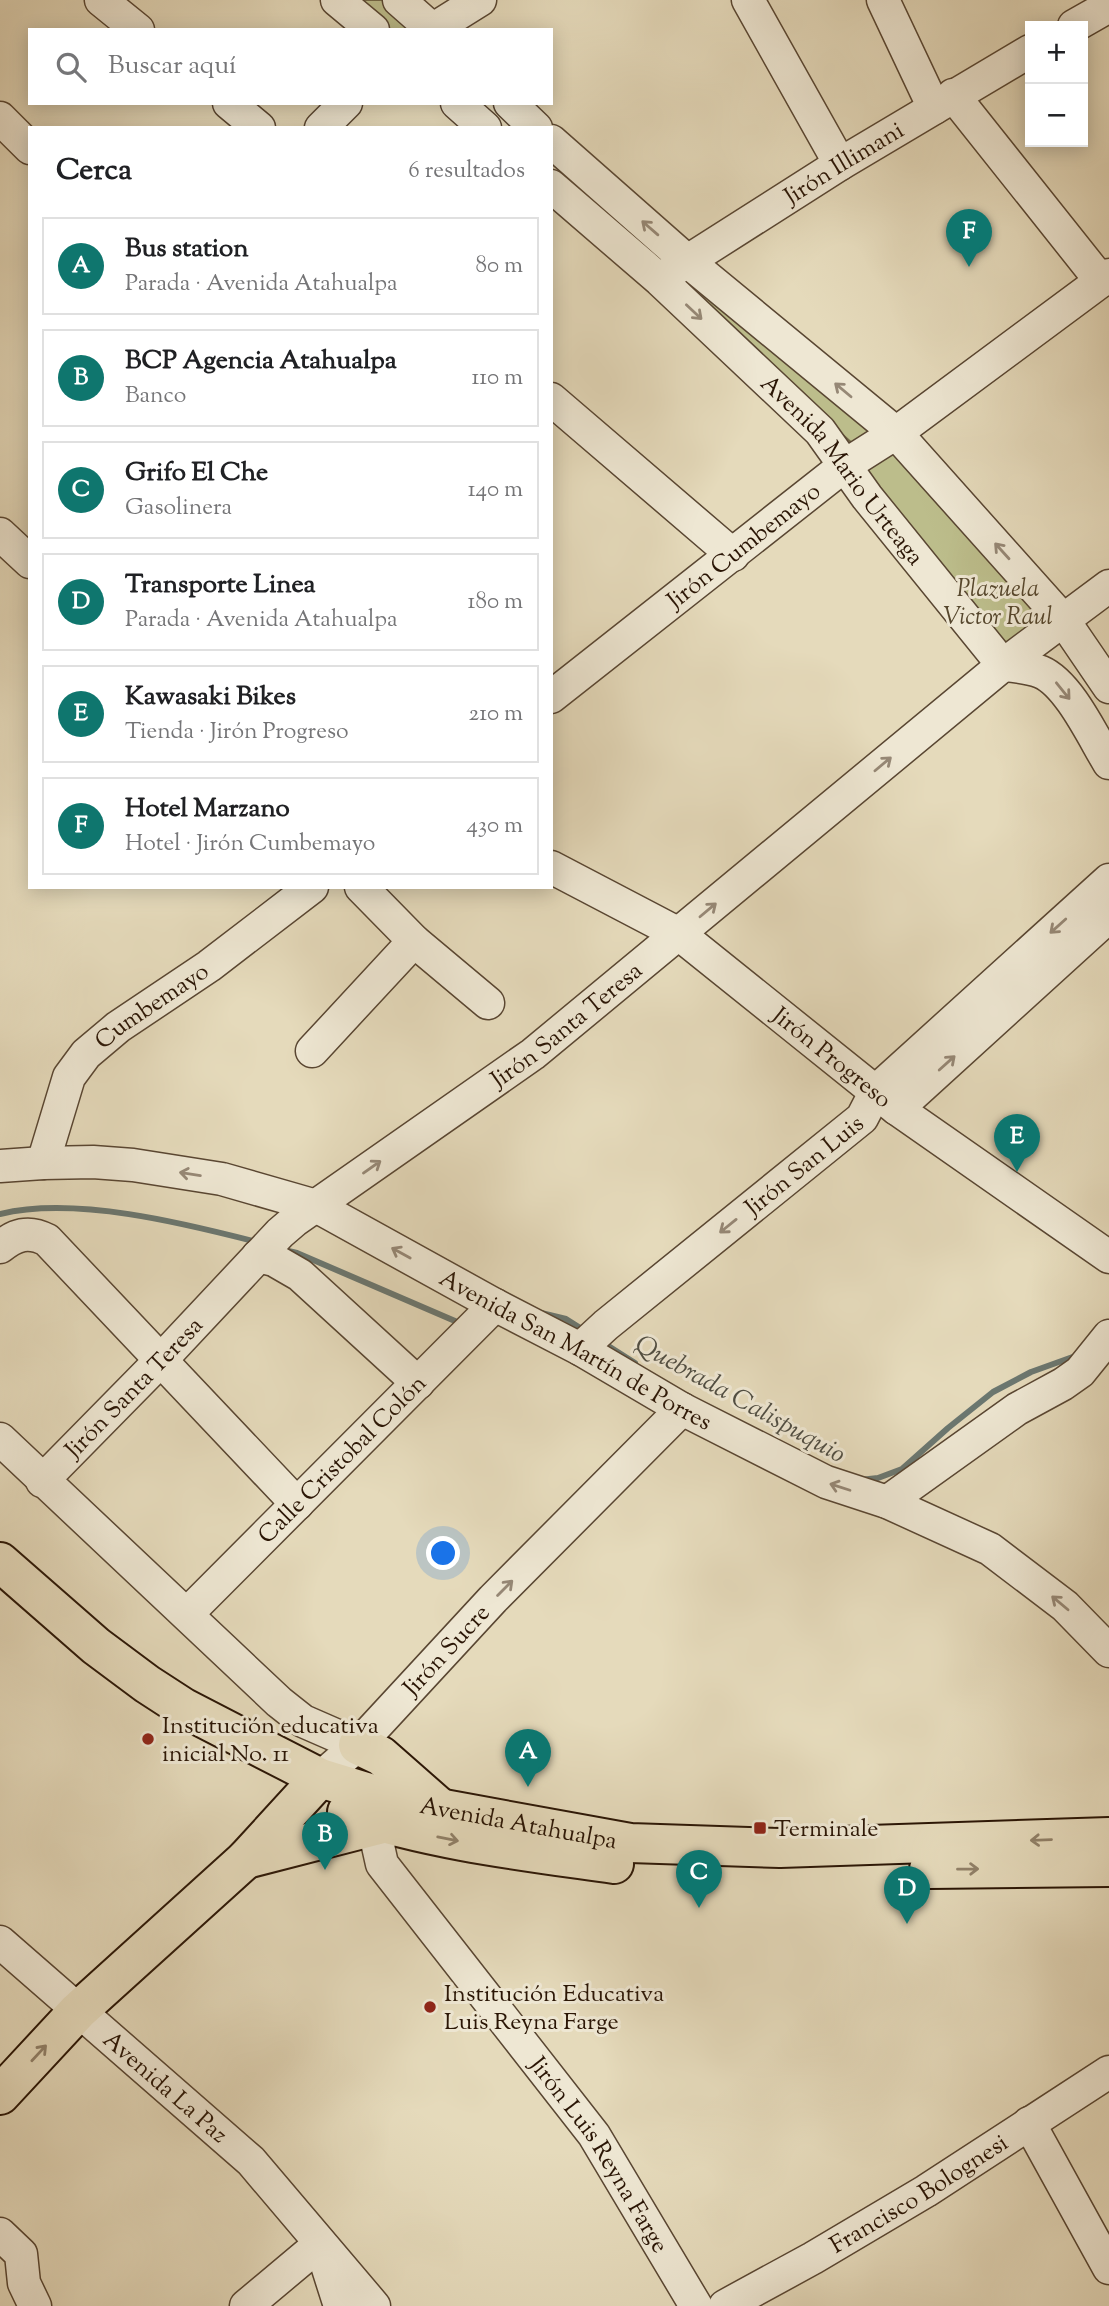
<!DOCTYPE html>
<html lang="es">
<meta charset="utf-8">
<style>
body{margin:0;font-family:"Sorts Mill Goudy",serif;background:#f2f2f2;color:#202124}
.controls{position:absolute;right:21px;top:21px;display:grid;overflow:hidden;border-radius:0px;box-shadow:0 4px 18px #0003}
.controls button{width:63px;height:63px;display:grid;place-items:center;padding:0;border:0;border-bottom:2px solid #e0e0e0;background:#fff;color:#202124;font:35px sans-serif}
.you{position:absolute;left:444px;top:1554px;width:24px;height:24px;margin:-18px;border:5px solid #fff;border-radius:50%;background:#1a73e8;box-shadow:0 0 0 10px #1a73e833}
.badge{display:grid;place-items:center;width:46px;height:46px;border-radius:50%;background:#0f766e;color:#fff;font-size:23px;font-weight:700}
.pin{position:absolute;translate:-50% -58px;filter:drop-shadow(0 2px 4px #0008)}
.pin::after{content:'';position:absolute;top:37px;width:24px;height:21px;background:inherit;clip-path:polygon(0 0,100% 0,50% 100%)}
.list{margin:0;padding:0;list-style:none}
h2{display:flex;justify-content:space-between;align-items:center;height:91px;margin:0;padding:0 28px;font-size:30px}
h2 small{font-size:23px;font-weight:400;color:#757577}
.list li{display:grid;grid-template-columns:46px 1fr auto;gap:21px;align-items:center;box-sizing:border-box;height:98px;margin:0 14px 14px;padding:0 14px;border:2px solid #e0e0e0;border-radius:0px}
.list b{display:block;font-size:26px;white-space:nowrap}
.list p{margin:0;font-size:23px;white-space:nowrap;color:#757577}
.list em{font-size:23px;font-style:normal;color:#757577}
.icon{flex:none;width:38px;height:38px;fill:none;stroke:currentColor;stroke-width:2;stroke-linecap:round;stroke-linejoin:round}
.map{position:relative;flex:none;width:1109px;height:2306px;overflow:hidden}
.search{position:absolute;background:#fff;box-shadow:0 4px 18px #0003;left:28px;top:28px;width:525px;height:77px;display:flex;align-items:center;gap:18px;box-sizing:border-box;padding:0 24px;border-radius:0px;color:#757577;font-size:26px}
.panel{position:absolute;background:#fff;box-shadow:0 4px 18px #0003;left:28px;top:126px;width:525px;height:763px;border-radius:0px}
.map>svg:first-child{display:block}
</style>
<div class="map">
<svg width="1109" height="2306" viewBox="0 0 1109 2306">
<rect width="100%" height="100%" fill="#e5dabb"/>
<filter id="stains"><feTurbulence type="fractalNoise" baseFrequency=".00286" numOctaves="4"/><feColorMatrix values="0 0 0 0 .2 0 0 0 0 .09 0 0 0 0 .02 0 0 0 .5 -.17"/></filter>
<radialGradient id="worn" r=".72"><stop offset=".6" stop-color="#630" stop-opacity="0"/><stop offset="1" stop-color="#630" stop-opacity=".3"/></radialGradient>
<!-- green -->
<path fill="#bcbd8b" stroke="#736948" stroke-width="2" d="M348,0h35l34,30h-34z
M686,269l198,162 -22,21 -192,-171z
M908,437l147,179 -62,38 -137,-185z"/>
<g fill="none" stroke-linecap="round" stroke-linejoin="round">
<!-- stream -->
<path stroke="#6b7770" stroke-width="6" d="M0,1214c75,-18 183,9 257,28
M284,1250l13,3 158,68
M537,1312l29,7 19,12
M602,1342l33,21
M860,1480l18,-2 24,-9 46,-41 45,-36 38,-20 50,-18"/>
<defs>
<g id="minor">
<path d="M101,0l37,30"/>
<path d="M337,0l36,30"/>
<path d="M399,0l34,30"/>
<path d="M748,0l92,164"/>
<path d="M883,0l51,108"/>
<path d="M1074,26l35,-20"/>
<path d="M432,30l48,-30"/>
<path d="M953,95l148,186"/>
<path d="M229,103l30,25"/>
<path d="M457,103l28,25"/>
<path d="M510,103l26,25"/>
<path d="M0,118l30,30"/>
<path d="M321,128l25,-25"/>
<path d="M551,141l135,119 210,173 168,188 45,66"/>
<path id="s1" d="M551,186l109,94 160,151 47,66 136,168c12,1 26,2 38,7 28,12 52,65 68,91"/>
<path id="s2" d="M672,271l168,-107 190,-113"/>
<path d="M551,399l182,156"/>
<path d="M0,534l30,28"/>
<path id="s3" d="M551,697l293,-231 52,-33 213,-158"/>
<path id="s4" d="M551,867l128,67 218,175 212,148"/>
<path d="M361,887l53,54 74,62"/>
<path d="M312,1051l102,-110"/>
<path d="M897,1109l212,-193"/>
<path id="s5" d="M43,1163l26,-86 17,-23 32,-27 91,-61 103,-79"/>
<path id="s6" d="M0,1166l43,-3 50,-1 40,3 89,14 94,27 179,99 85,44 102,60 144,73 61,20 103,47 75,57 44,45"/>
<path d="M0,1247c15,-12 28,-17 47,-7l250,264"/>
<path d="M258,1256l16,4 26,15 118,108"/>
<path id="s7" d="M580,1349l26,-24 256,-207 14,-27 233,-211"/>
<path d="M0,1439l279,263 24,19 55,24"/>
<path id="s8" d="M42,1481l118,-120 120,-128 14,-12 239,-167 470,-389 106,-79"/>
<path d="M887,1502l130,-93 46,-25 17,-12 29,-36"/>
<path id="s9" d="M187,1614l308,-309"/>
<path id="s10" d="M320,1778l38,-33 135,-146 189,-190"/>
<path id="s11" d="M388,1804l-10,42 4,18 212,271 102,171"/>
<path id="s12" d="M0,1942l251,219 123,145"/>
<path d="M1029,2123l80,145"/>
<path d="M0,2234l21,20 3,29 11,23"/>
<path d="M325,2259l15,47"/>
<path d="M246,2306l74,-62"/>
<path id="s13" d="M725,2306l88,-48 113,-67 183,-119"/>
</g>
<g id="major">
<path id="s14" d="M0,1562l96,84 51,38 37,24 136,70 69,21 241,44 150,5 329,-11"/>
<path d="M358,1745l23,11 58,51"/>
<path d="M347,1812c87,29 176,39 267,52"/>
<path d="M246,1859l136,-35"/>
<path d="M929,1869l180,-2"/>
<path d="M0,2095l78,-84 168,-152 74,-81"/>
</g>
</defs>
<!-- minor casing -->
<use href="#minor" stroke="#594632" stroke-width="35"/>
<!-- major casing -->
<use href="#major" stroke="#2a1505" stroke-width="42"/>
<!-- minor -->
<use href="#minor" stroke="#eee7d3" stroke-width="32"/>
<!-- major -->
<use href="#major" stroke="#e5dabb" stroke-width="38"/>
</g>
<!-- one-way arrows -->
<defs><path id="oneway-shaft" d="M-6 0H5M1.5-3L5.5 0L1.5 3" fill="none" stroke-width="1.6" stroke-linecap="round" stroke-linejoin="round" transform="scale(1.75)"/></defs>
<g stroke="#968876">
<use href="#oneway-shaft" transform="translate(650 228) rotate(-139)"/>
<use href="#oneway-shaft" transform="translate(694 312) rotate(43)"/>
<use href="#oneway-shaft" transform="translate(843 390) rotate(-140)"/>
<use href="#oneway-shaft" transform="translate(1002 551) rotate(-132)"/>
<use href="#oneway-shaft" transform="translate(1063 691) rotate(51)"/>
<use href="#oneway-shaft" transform="translate(883 764) rotate(-40)"/>
<use href="#oneway-shaft" transform="translate(708 910) rotate(-40)"/>
<use href="#oneway-shaft" transform="translate(1058 926) rotate(138)"/>
<use href="#oneway-shaft" transform="translate(947 1063) rotate(-42)"/>
<use href="#oneway-shaft" transform="translate(372 1167) rotate(-35)"/>
<use href="#oneway-shaft" transform="translate(190 1174) rotate(-171)"/>
<use href="#oneway-shaft" transform="translate(728 1226) rotate(141)"/>
<use href="#oneway-shaft" transform="translate(401 1253) rotate(-151)"/>
<use href="#oneway-shaft" transform="translate(840 1487) rotate(-162)"/>
<use href="#oneway-shaft" transform="translate(505 1588) rotate(-45)"/>
<use href="#oneway-shaft" transform="translate(1060 1603) rotate(-140)"/>
</g>
<g stroke="#918169">
<use href="#oneway-shaft" transform="translate(448 1839) rotate(11)"/>
<use href="#oneway-shaft" transform="translate(1041 1840) rotate(178)"/>
<use href="#oneway-shaft" transform="translate(968 1869) rotate(-1)"/>
<use href="#oneway-shaft" transform="translate(39 2053) rotate(-47)"/>
</g>
<!-- markers -->
<g fill="#8f2418" stroke="#eee7d3" stroke-width="2.5">
<circle cx="148" cy="1739" r="7"/>
<rect x="753" y="1821" width="14" height="14" rx="3.5"/>
<circle cx="430" cy="2007" r="7"/>
</g>
<g text-anchor="middle" stroke-width="6" stroke-linejoin="round" paint-order="stroke">
<!-- street labels -->
<g font-size="24" fill="#2a1505" stroke="#eee7d3">
<text dy="8" stroke="none"><textPath href="#s2" startOffset="203">Jirón Illimani</textPath></text>
<text dy="8" stroke="none"><textPath href="#s1" startOffset="408">Avenida Mario Urteaga</textPath></text>
<text dy="8" stroke="none"><textPath href="#s3" startOffset="245">Jirón Cumbemayo</textPath></text>
<text dy="8" stroke="none"><textPath href="#s5" startOffset="200">Cumbemayo</textPath></text>
<text dy="8" stroke="none"><textPath href="#s8" startOffset="698">Jirón Santa Teresa</textPath></text>
<text dy="8" stroke="none"><textPath href="#s4" startOffset="341">Jirón Progreso</textPath></text>
<text dy="8" stroke="none"><textPath href="#s7" startOffset="290">Jirón San Luis</textPath></text>
<text dy="8" stroke="none"><textPath href="#s6" startOffset="618">Avenida San Martín de Porres</textPath></text>
<text dy="8" stroke="none"><textPath href="#s8" startOffset="131">Jirón Santa Teresa</textPath></text>
<text dy="8" stroke="none"><textPath href="#s9" startOffset="219">Calle Cristobal Colón</textPath></text>
<text dy="8" stroke="none"><textPath href="#s10" startOffset="180">Jirón Sucre</textPath></text>
<text dy="8" stroke="none"><textPath href="#s14" startOffset="592">Avenida Atahualpa</textPath></text>
<text dy="8" stroke="none"><textPath href="#s12" startOffset="220">Avenida La Paz</textPath></text>
<text dy="8" stroke="none"><textPath href="#s11" startOffset="425">Jirón Luis Reyna Farge</textPath></text>
<text dy="8" stroke="none"><textPath href="#s13" startOffset="224">Francisco Bolognesi</textPath></text>
</g>
<!-- park labels -->
<g font-size="24" font-style="italic" fill="#56472d" stroke="#eee7d3">
<text x="998" y="596">Plazuela<tspan x="998" dy="28">Victor Raul</tspan></text>
</g>
<!-- poi labels -->
<g font-size="24" fill="#2a1505" stroke="#eee7d3" text-anchor="start">
<text x="162" y="1733">Institución educativa<tspan x="162" dy="28">inicial No. 11</tspan></text>
<text x="774" y="1836">Terminale</text>
<text x="444" y="2001">Institución Educativa<tspan x="444" dy="28">Luis Reyna Farge</tspan></text>
</g>
<!-- water labels -->
<g font-size="26" font-style="italic" fill="#504e43" stroke="#eee7d3">
<text transform="translate(741 1398) rotate(29)" y="9">Quebrada Calispuquio</text>
</g>
</g>
<rect width="100%" height="100%" filter="url(#stains)"/>
<rect width="100%" height="100%" fill="url(#worn)"/>
</svg>
<div class="controls">
<button>+</button>
<button>−</button>
</div>
<div class="you"></div>
<div class="pin badge" style="left:528px;top:1787px">A</div>
<div class="pin badge" style="left:325px;top:1870px">B</div>
<div class="pin badge" style="left:699px;top:1908px">C</div>
<div class="pin badge" style="left:907px;top:1924px">D</div>
<div class="pin badge" style="left:1017px;top:1172px">E</div>
<div class="pin badge" style="left:969px;top:267px">F</div>
<div class="search"><svg class="icon" aria-label="search" viewBox="0 0 24 24"><circle cx="10" cy="10" r="6"/><path d="M15 15l6 6"/></svg>Buscar aquí</div>
<section class="panel">
<h2>Cerca<small>6 resultados</small></h2>
<ul class="list">
<li><span class="badge">A</span><div><b>Bus station</b><p>Parada · Avenida Atahualpa</p></div><em>80 m</em></li>
<li><span class="badge">B</span><div><b>BCP Agencia Atahualpa</b><p>Banco</p></div><em>110 m</em></li>
<li><span class="badge">C</span><div><b>Grifo El Che</b><p>Gasolinera</p></div><em>140 m</em></li>
<li><span class="badge">D</span><div><b>Transporte Linea</b><p>Parada · Avenida Atahualpa</p></div><em>180 m</em></li>
<li><span class="badge">E</span><div><b>Kawasaki Bikes</b><p>Tienda · Jirón Progreso</p></div><em>210 m</em></li>
<li><span class="badge">F</span><div><b>Hotel Marzano</b><p>Hotel · Jirón Cumbemayo</p></div><em>430 m</em></li>
</ul>
</section>
</div>
